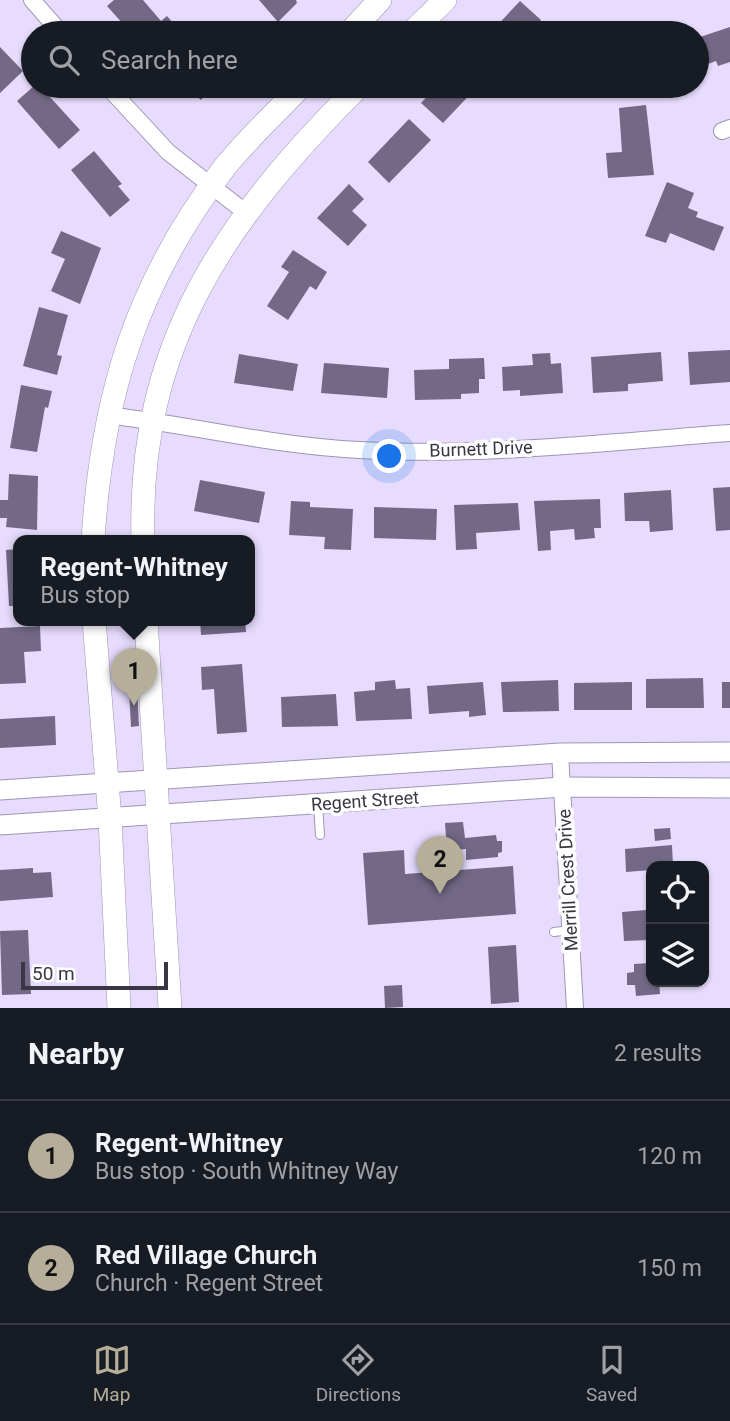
<!DOCTYPE html>
<meta charset="utf-8">
<style>
body{margin:0;font-family:Roboto,sans-serif;background:#20242c;color:#f1f3f6}
.controls{position:absolute;right:21px;bottom:21px;display:grid;overflow:hidden;border-radius:14px;box-shadow:0 2px 5px #0004}
.controls button{width:63px;height:63px;display:grid;place-items:center;padding:0;border:0;border-bottom:2px solid #363941;background:#171b24;color:#f1f3f6;font:35px sans-serif}
.scale{position:absolute;left:21px;bottom:18px;width:147px;box-sizing:border-box;padding-left:7px;border:4px solid #3a3643;border-top:0;font-size:19px;line-height:24px;white-space:nowrap;color:#3a3643;-webkit-text-stroke:5px #fff;paint-order:stroke}
.you{position:absolute;left:390px;top:457px;width:24px;height:24px;margin:-18px;border:5px solid #fff;border-radius:50%;background:#1a73e8;box-shadow:0 0 0 10px #1a73e833}
.badge{display:grid;place-items:center;width:46px;height:46px;border-radius:50%;background:#b5ae99;color:#111;font-size:23px;font-weight:700}
.pin{position:absolute;translate:-50% -58px;filter:drop-shadow(0 2px 4px #0008)}
.pin::after{content:'';position:absolute;top:37px;width:24px;height:21px;background:inherit;clip-path:polygon(0 0,100% 0,50% 100%)}
.popup{position:absolute;left:13px;top:535px;width:242px;height:91px;box-sizing:border-box;display:grid;place-content:center;border-radius:14px;background:#171b24;filter:drop-shadow(0 2px 5px #0005);font-size:23px;white-space:nowrap;color:#9ea1a6}
.popup b{font-size:26px;color:#f1f3f6}
.popup::after{content:'';position:absolute;left:50%;top:100%;margin-left:-14px;border:14px solid transparent;border-top-color:#171b24}
.list{margin:0;padding:0;list-style:none}
h2{display:flex;justify-content:space-between;align-items:center;height:91px;margin:0;padding:0 28px;font-size:30px}
h2 small{font-size:23px;font-weight:400;color:#9ea1a6}
.list li{display:grid;grid-template-columns:46px 1fr auto;gap:21px;align-items:center;box-sizing:border-box;height:112px;padding:0 28px;border-top:2px solid #363941}
.list b{display:block;font-size:26px;white-space:nowrap}
.list p{margin:0;font-size:23px;white-space:nowrap;color:#9ea1a6}
.list em{font-size:23px;font-style:normal;color:#9ea1a6}
.icon{flex:none;width:38px;height:38px;fill:none;stroke:currentColor;stroke-width:2;stroke-linecap:round;stroke-linejoin:round}
.map{position:relative;flex:none;width:730px;height:1008px;overflow:hidden}
.search{position:absolute;background:#171b24;box-shadow:0 2px 5px #0004;left:21px;right:21px;top:21px;height:77px;display:flex;align-items:center;gap:18px;box-sizing:border-box;padding:0 24px;border-radius:38px;color:#9ea1a6;font-size:26px}
.sheet{height:315px;background:#171b24}
nav{display:flex;justify-content:space-around;align-items:center;box-sizing:border-box;height:98px;border-top:2px solid #363941;background:#171b24;font-size:19px;color:#9ea1a6}
nav a{display:grid;justify-items:center;gap:4px}
nav .on{color:#b5ae99}
.map>svg:first-child{display:block}
</style>
<div class="map">
<svg width="730" height="1008" viewBox="0 0 730 1008">
<rect width="100%" height="100%" fill="#e7dcfd"/>
<!-- building -->
<path fill="#736986" d="M114,0h29l18,21 6,-5 15,17h-51l-24,-27z
M259,0h37l1,3 -19,19z
M520,1l21,19 -12,13h-39z
M730,27v35l-12,4 -2,-5 -19,7v-30z
M0,47l23,24 -23,22z
M34,86h6l40,44 -21,19 -42,-48z
M185,86h27l-11,14z
M437,86h41l-35,37 -22,-20z
M646,105l8,70 -46,3 -2,-25 16,-1 -3,-44z
M409,119l22,21 -42,43 -21,-21z
M94,151l28,33 -4,2 12,14 -20,17 -39,-47z
M667,182l27,11 -6,15 10,4 -2,5 28,10 -10,24 -44,-18 -4,10 -21,-7z
M349,184l15,15 -12,12 15,14 -19,21 -31,-28z
M61,231l40,17 -21,56 -29,-13 14,-32 -14,-6z
M293,250l34,22 -11,18 -6,-4 -22,34 -21,-14 22,-34 -8,-5z
M39,307l29,8 -11,40 5,1 -5,19 -34,-9z
M730,350v32l-40,3 -2,-33z
M661,352l2,29 -35,3v7l-35,2 -2,-36z
M550,353l1,11 10,-1 2,30 -43,3v-6l-17,1 -1,-24 31,-2 -1,-11z
M239,354l59,10 -5,27 -59,-8z
M484,358l1,21h-6v14l-18,1v5l-46,1 -1,-30 35,-1v-10z
M324,363l65,5 -2,30 -66,-5z
M21,385l31,6 -4,17 -3,-1 -8,45 -27,-4z
M9,474l29,2 -1,54 -31,-3 1,-9h-7v-18h8z
M200,480l65,12 -6,31 -65,-12z
M730,487v43l-14,1 -3,-43z
M671,490l2,40 -23,2 -1,-11h-24l-1,-28z
M600,499l1,29h-7l1,10 -20,2 -1,-11 -24,2 1,19 -13,1 -4,-50z
M291,501l19,1v5l43,2 -2,41 -27,-1 1,-12 -36,-2z
M518,503l2,27 -44,3 1,16 -21,1 -2,-45z
M374,507l63,2 -1,31 -62,-2z
M18,549v57h-9l-3,-56z
M200,620h45l1,12 -45,3z
M40,626l1,25 -17,1 2,31 -26,1v-56z
M242,664l5,68 -30,2 -3,-45 -12,1 -1,-23z
M136,669l3,57 -8,1 -3,-57z
M703,678l1,30h-58v-29z
M395,680l1,9 14,-1 2,31 -56,2 -2,-29 21,-2v-8z
M558,680l1,31 -56,1 -2,-30z
M483,682l3,33 -17,2v-6l-40,3 -2,-28z
M632,682v28h-58v-27z
M722,682h8v26h-8z
M336,694l2,32 -56,1 -1,-30z
M55,716l1,29 -56,3v-29z
M463,822l2,16 31,-3 1,6h5v11l-4,1v4l-32,3v-11l-19,2 -2,-28z
M670,828l1,11 -16,2 -1,-12z
M672,845l1,21h-22v4l-25,2 -1,-23z
M404,850l1,24 108,-8 3,48 -148,11 -5,-72z
M33,868v5l18,-1 2,25 -53,4v-31z
M646,910l4,30 -26,1 -2,-29z
M28,930l3,64 -29,1 -2,-64z
M516,945l3,57 -28,2 -3,-57z
M651,963v19h8l1,12 -24,2 -1,-11h-8v-12l7,-1v-8z
M402,985l1,22 -18,1 -1,-22z"/>
<g fill="none" stroke-linecap="round" stroke-linejoin="round">
<defs>
<path id="service" d="M318,804l2,31
M554,932l17,-2"/>
<path id="minor" d="M32,0l29,33
M107,86l61,66 77,60
M722,131l8,-3
M107,415c84,10 167,31 252,35 124,7 248,-8 371,-17
M560,753l15,255"/>
<path id="tertiary" d="M0,790l560,-37 170,-1
M0,825l563,-38 167,1"/>
<path id="secondary" d="M349,33l31,-33
M411,33l34,-33
M93,540c9,-144 43,-256 131,-372 23,-29 52,-55 77,-82
M143,540c-6,-196 83,-321 216,-454
M94,620l16,199 9,189
M146,620l24,388"/>
</defs>
<!-- service casing -->
<use href="#service" stroke="#9f95b3" stroke-width="10"/>
<!-- minor casing -->
<use href="#minor" stroke="#9f95b3" stroke-width="18"/>
<!-- tertiary casing -->
<use href="#tertiary" stroke="#9f95b3" stroke-width="21"/>
<!-- secondary casing -->
<use href="#secondary" stroke="#9f95b3" stroke-width="24"/>
<!-- service -->
<use href="#service" stroke="#fff" stroke-width="8"/>
<!-- minor -->
<use href="#minor" stroke="#fff" stroke-width="16"/>
<!-- tertiary -->
<use href="#tertiary" stroke="#fff" stroke-width="19"/>
<!-- secondary -->
<use href="#secondary" stroke="#fff" stroke-width="23"/>
</g>
<g text-anchor="middle" stroke-width="7" stroke-linejoin="round" paint-order="stroke">
<!-- street labels -->
<g font-size="18" fill="#3a3643" stroke="#fff">
<text transform="translate(481 449) rotate(-2)" y="6">Burnett Drive</text>
<text transform="translate(365 801) rotate(-4)" y="6">Regent Street</text>
<text transform="translate(568 880) rotate(-93)" y="6">Merrill Crest Drive</text>
</g>
</g>
</svg>
<div class="controls">
<button><svg class="icon" aria-label="locate" viewBox="0 0 24 24"><circle cx="12" cy="12" r="6"/><path d="M12 2v4M12 18v4M2 12h4M18 12h4"/></svg></button>
<button><svg class="icon" aria-label="layers" viewBox="0 0 24 24"><path d="M12 4l9 5-9 5-9-5zM3 14l9 5 9-5"/></svg></button>
</div>
<div class="scale">50 m</div>
<div class="you"></div>
<div class="pin badge" style="left:134px;top:706px">1</div>
<div class="popup"><b>Regent-Whitney</b>Bus stop</div>
<div class="pin badge" style="left:440px;top:894px">2</div>
<div class="search"><svg class="icon" aria-label="search" viewBox="0 0 24 24"><circle cx="10" cy="10" r="6"/><path d="M15 15l6 6"/></svg>Search here</div>
</div>
<section class="sheet">
<h2>Nearby<small>2 results</small></h2>
<ul class="list">
<li><span class="badge">1</span><div><b>Regent-Whitney</b><p>Bus stop · South Whitney Way</p></div><em>120 m</em></li>
<li><span class="badge">2</span><div><b>Red Village Church</b><p>Church · Regent Street</p></div><em>150 m</em></li>
</ul>
</section>
<nav>
<a class="on"><svg class="icon" aria-label="map" viewBox="0 0 24 24"><path d="M3 6l6-2 6 2 6-2v14l-6 2-6-2-6 2zM9 4v14M15 6v14"/></svg>Map</a>
<a><svg class="icon" aria-label="directions" viewBox="0 0 24 24"><path d="M12 3l9 9-9 9-9-9zM9 14v-3h6M13 9l2 2-2 2"/></svg>Directions</a>
<a><svg class="icon" aria-label="saved" viewBox="0 0 24 24"><path d="M7 4h10v16l-5-4-5 4z"/></svg>Saved</a>
</nav>
